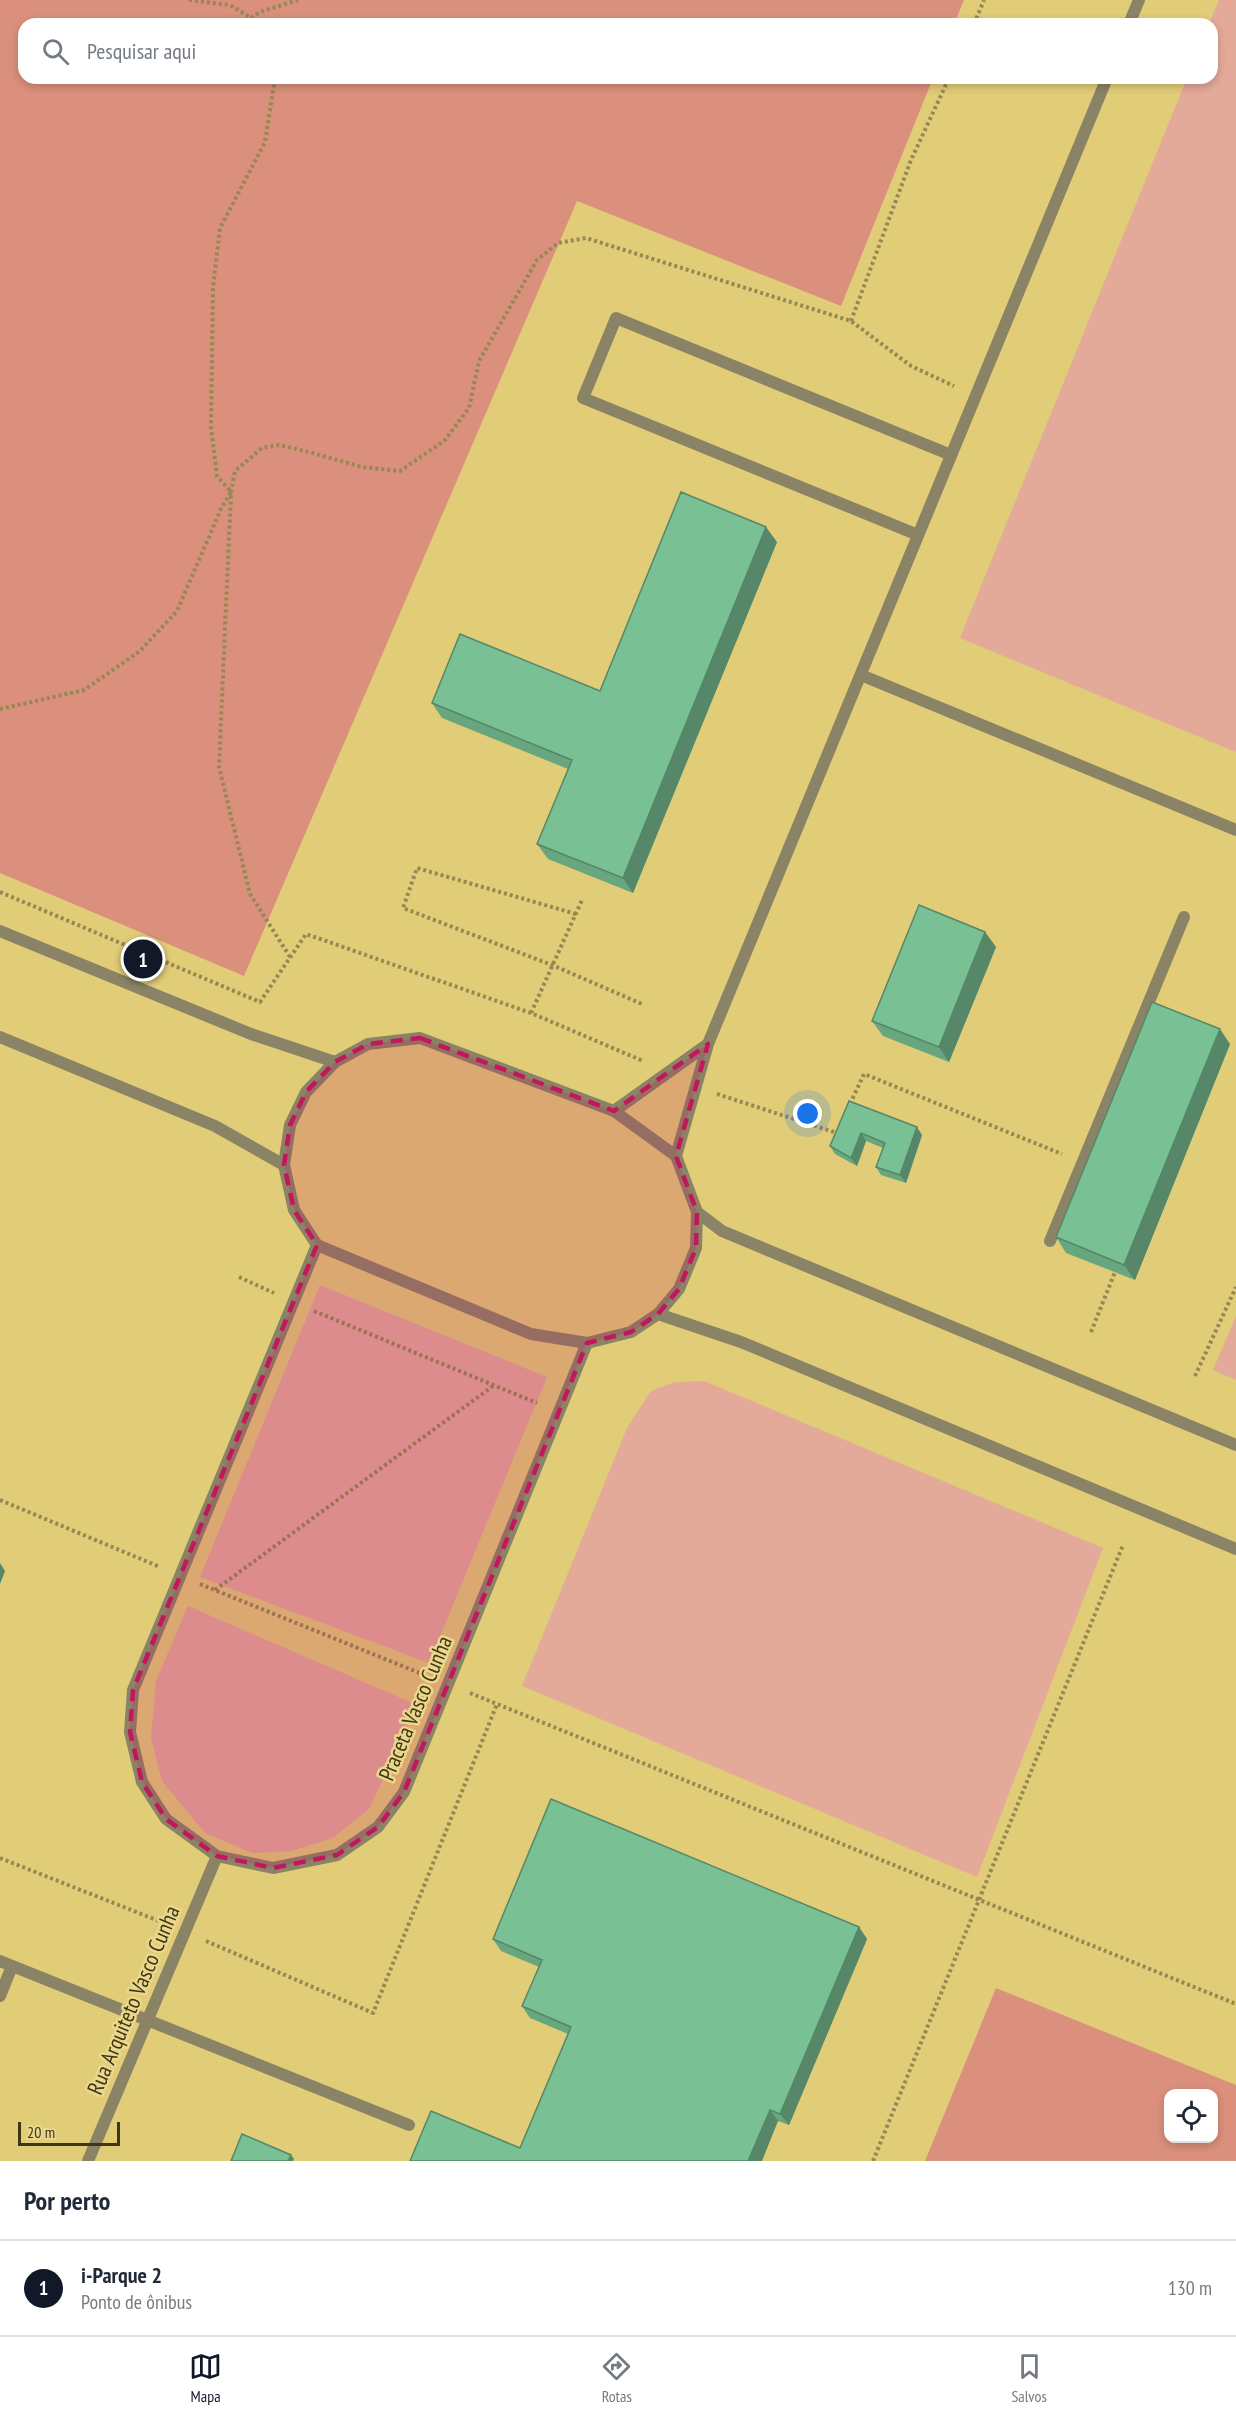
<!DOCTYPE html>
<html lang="pt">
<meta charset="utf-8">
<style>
body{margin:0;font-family:"PT Sans Narrow",sans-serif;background:#f2f2f3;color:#1f2937}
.controls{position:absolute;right:18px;bottom:18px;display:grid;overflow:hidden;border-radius:12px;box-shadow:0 3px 9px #0003}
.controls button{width:54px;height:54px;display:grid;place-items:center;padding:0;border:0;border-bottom:2px solid #e0e1e3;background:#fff;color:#1f2937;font:30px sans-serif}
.scale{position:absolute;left:18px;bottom:15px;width:102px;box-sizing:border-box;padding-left:6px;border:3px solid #3e3617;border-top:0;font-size:16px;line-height:21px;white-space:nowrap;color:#3e3617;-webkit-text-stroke:4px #ebd78b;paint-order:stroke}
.you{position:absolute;left:808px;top:1114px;width:21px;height:21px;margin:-15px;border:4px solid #fff;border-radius:50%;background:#1a73e8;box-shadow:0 0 0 9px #1a73e833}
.badge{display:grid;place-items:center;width:39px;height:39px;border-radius:50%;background:#111827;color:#fff;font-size:20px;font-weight:700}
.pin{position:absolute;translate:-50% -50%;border:3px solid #fff;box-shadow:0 2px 6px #0006}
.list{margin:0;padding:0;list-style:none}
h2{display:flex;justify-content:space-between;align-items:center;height:78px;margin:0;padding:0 24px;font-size:26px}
h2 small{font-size:20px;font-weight:400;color:#747a83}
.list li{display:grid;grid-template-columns:39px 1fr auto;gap:18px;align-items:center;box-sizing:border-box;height:96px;padding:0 24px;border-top:2px solid #e0e1e3}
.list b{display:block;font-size:22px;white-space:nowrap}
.list p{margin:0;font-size:20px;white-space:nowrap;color:#747a83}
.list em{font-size:20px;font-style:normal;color:#747a83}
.icon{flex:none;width:33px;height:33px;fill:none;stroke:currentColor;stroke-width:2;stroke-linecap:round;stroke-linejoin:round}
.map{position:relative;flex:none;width:1236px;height:2161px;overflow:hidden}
.search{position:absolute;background:#fff;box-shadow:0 3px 9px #0003;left:18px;right:18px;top:18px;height:66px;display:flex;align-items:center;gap:15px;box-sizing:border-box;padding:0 21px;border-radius:18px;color:#747a83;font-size:22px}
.sheet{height:174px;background:#fff}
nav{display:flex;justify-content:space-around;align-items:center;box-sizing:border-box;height:84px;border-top:2px solid #e0e1e3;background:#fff;font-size:16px;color:#747a83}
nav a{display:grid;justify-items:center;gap:3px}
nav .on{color:#111827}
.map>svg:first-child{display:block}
</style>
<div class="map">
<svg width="1236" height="2161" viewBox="0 0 1236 2161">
<rect width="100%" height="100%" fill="#ebd78b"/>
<!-- built -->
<path fill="#e1cc77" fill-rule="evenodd" d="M0,0h1236v2161h-1236zM24,24h1188v54h-1188zM1168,2094h46v44h-46z"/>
<!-- green -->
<path fill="#e3a999" d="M1219,0h17v752l-276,-114 227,-560h25v-54h-3z
M320,1285l227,92 -118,286 -229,-86z
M1236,1316v64l-23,-10z
M704,1381l399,167 -126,329 -455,-191 105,-258 24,-37 24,-9z
M188,1606l229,99 -48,104 -36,29 -42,13 -39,2 -47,-20 -43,-52 -11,-43 5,-57z"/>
<!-- forest -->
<path fill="#da907c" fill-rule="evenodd" d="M0,0h964l-10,24h-930v54h909l-92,228 -264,-105 -333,775 -244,-103z
M996,1988l240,97v76h-311zM1168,2094h46v44h-46z"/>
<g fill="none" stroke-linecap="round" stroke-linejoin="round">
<!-- path -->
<path stroke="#968852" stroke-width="4" stroke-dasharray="3 3" stroke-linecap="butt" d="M189,0l41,5 31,19
M251,18l9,-6 38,-12
M974,24l10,-24
M851,321l60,-161 38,-82
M0,709l84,-19 56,-39 37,-40 44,-102 10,-17 -14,-16 -6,-49 2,-140 7,-59 45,-86 10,-64
M0,892l260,110 46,-68 225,79 112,48
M576,914l-159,-46 -14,40 149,57 90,39
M290,957l-40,-63 -31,-127 12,-275 4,-21 27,-23 17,-3 30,7 53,15 38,4 44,-30 25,-33 10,-47 58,-101 21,-17 28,-5 265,83 60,45 43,20
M531,1013l51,-113
M717,1094l120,39
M850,1104l14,-30 198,80
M239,1277l35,16
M314,1311l223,92
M1091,1332l24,-60
M1195,1376l41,-89
M0,1500l160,67
M200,1584l227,92
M215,1590l278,-204
M470,1693l766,311
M0,1858l164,65
M206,1941l167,72 124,-309
M873,2161l250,-616"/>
<!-- service -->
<path stroke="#8b8365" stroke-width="12" d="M918,535l-335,-137 33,-80 335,137
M1050,1241l134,-324
M0,1961l409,164
M0,1996l12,-30"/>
<!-- minor -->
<path stroke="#8b8365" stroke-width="12" d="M1129,24l10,-24
M861,675l375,155
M614,1111l94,-67
M676,1156l32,-112 399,-966
M317,1245l-184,445 -3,42 12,50 24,37 51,37 56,12 64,-13 41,-28 26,-35 183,-449
M88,2161l129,-305"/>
<!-- tertiary -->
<path stroke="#8b8365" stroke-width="12" d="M0,931l251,103 84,28
M0,1037l215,89 69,39
M420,1038l194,73 62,45 21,56 -1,36 -17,41 -21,25 -27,18 -44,11 -56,-9 -214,-89 -23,-35 -10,-45 6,-40 16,-33 29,-30 33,-18z
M697,1212l25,19 514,214
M658,1314l83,28 495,207"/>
</g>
<!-- wall -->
<path fill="#68a67f" d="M777,542l-144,351 -85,-34 -11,-15 31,-75 -126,-51 -10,-15 168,-12z
M985,932l11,15 -47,115 -66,-26 -11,-15z
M1230,1044l-95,236 -69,-27 -10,-16z
M849,1101l73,34 -16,48 -25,-8 -5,-8 7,-19 -17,-7 -9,25 -22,-12 -5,-8z
M859,1927l8,12 -78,186 -11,-4 -258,27 48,-114 -38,-16 -8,-12 17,-39 -38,-16 -8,-12z"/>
<!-- shaded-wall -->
<path fill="#558768" d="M766,527l11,15 -144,351 -10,-15z
M985,932l11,15 -47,115 -10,-15z
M1220,1029l10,15 -95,236 -11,-15z
M917,1127l5,8 -16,48 -6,-8z
M861,1133l5,8 -9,25 -6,-8z
M0,1563l5,8 -5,13z
M859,1927l8,12 -78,186 -9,-11z
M770,2110l8,11 -16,40h-14z
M291,2155l3,4 -1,2h-5z"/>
<!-- building -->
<path fill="#79c194" stroke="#558768" stroke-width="1.5" d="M681,492l85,35 -143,351 -86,-34 35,-84 -140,-57 28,-69 140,57z
M919,905l66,27 -46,115 -67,-26z
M1152,1002l68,27 -96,236 -68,-28z
M849,1101l68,26 -17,48 -24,-8 9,-24 -24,-10 -10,25 -21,-12z
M551,1799l308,128 -79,187 -10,-4 -22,51h-338l21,-50 89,37 51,-121 -49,-21 20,-46 -49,-21z
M242,2134l49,21 -3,6h-57z"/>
<!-- marked area -->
<path fill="#c2185b" fill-opacity="0.2" stroke="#c2185b" stroke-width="4.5" stroke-dasharray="12 8" stroke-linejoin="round" d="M420,1038l194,73 94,-67 -32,112 21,56 -1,36 -17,41 -21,25 -27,18 -44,11 -183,449 -26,35 -41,28 -64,13 -56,-12 -51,-37 -24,-37 -12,-50 3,-42 184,-445 -23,-35 -10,-45 6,-40 16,-33 29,-30 33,-18z"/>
<g text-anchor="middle" stroke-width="5" stroke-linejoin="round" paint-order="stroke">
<!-- street labels -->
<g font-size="22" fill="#3e3617" stroke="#ebd78b">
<text transform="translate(415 1708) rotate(-67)" y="8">Praceta Vasco Cunha</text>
<text transform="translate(133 2000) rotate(-67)" y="8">Rua Arquiteto Vasco Cunha</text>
</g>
</g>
</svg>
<div class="controls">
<button><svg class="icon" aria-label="locate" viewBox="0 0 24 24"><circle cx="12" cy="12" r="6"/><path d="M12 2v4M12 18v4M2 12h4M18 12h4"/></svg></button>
</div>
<div class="scale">20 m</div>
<div class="you"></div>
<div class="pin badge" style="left:143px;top:959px">1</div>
<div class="search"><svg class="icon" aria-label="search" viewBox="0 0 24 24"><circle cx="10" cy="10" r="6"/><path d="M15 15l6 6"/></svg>Pesquisar aqui</div>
</div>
<section class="sheet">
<h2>Por perto<small></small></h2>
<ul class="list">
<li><span class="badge">1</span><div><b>i-Parque 2</b><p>Ponto de ônibus</p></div><em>130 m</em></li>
</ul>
</section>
<nav>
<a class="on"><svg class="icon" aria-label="map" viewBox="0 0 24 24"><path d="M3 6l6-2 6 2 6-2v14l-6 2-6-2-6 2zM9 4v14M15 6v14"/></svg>Mapa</a>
<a><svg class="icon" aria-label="directions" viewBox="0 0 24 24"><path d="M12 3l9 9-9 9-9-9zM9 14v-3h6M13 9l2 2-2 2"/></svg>Rotas</a>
<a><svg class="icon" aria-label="saved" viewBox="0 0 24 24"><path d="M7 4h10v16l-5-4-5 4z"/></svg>Salvos</a>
</nav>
